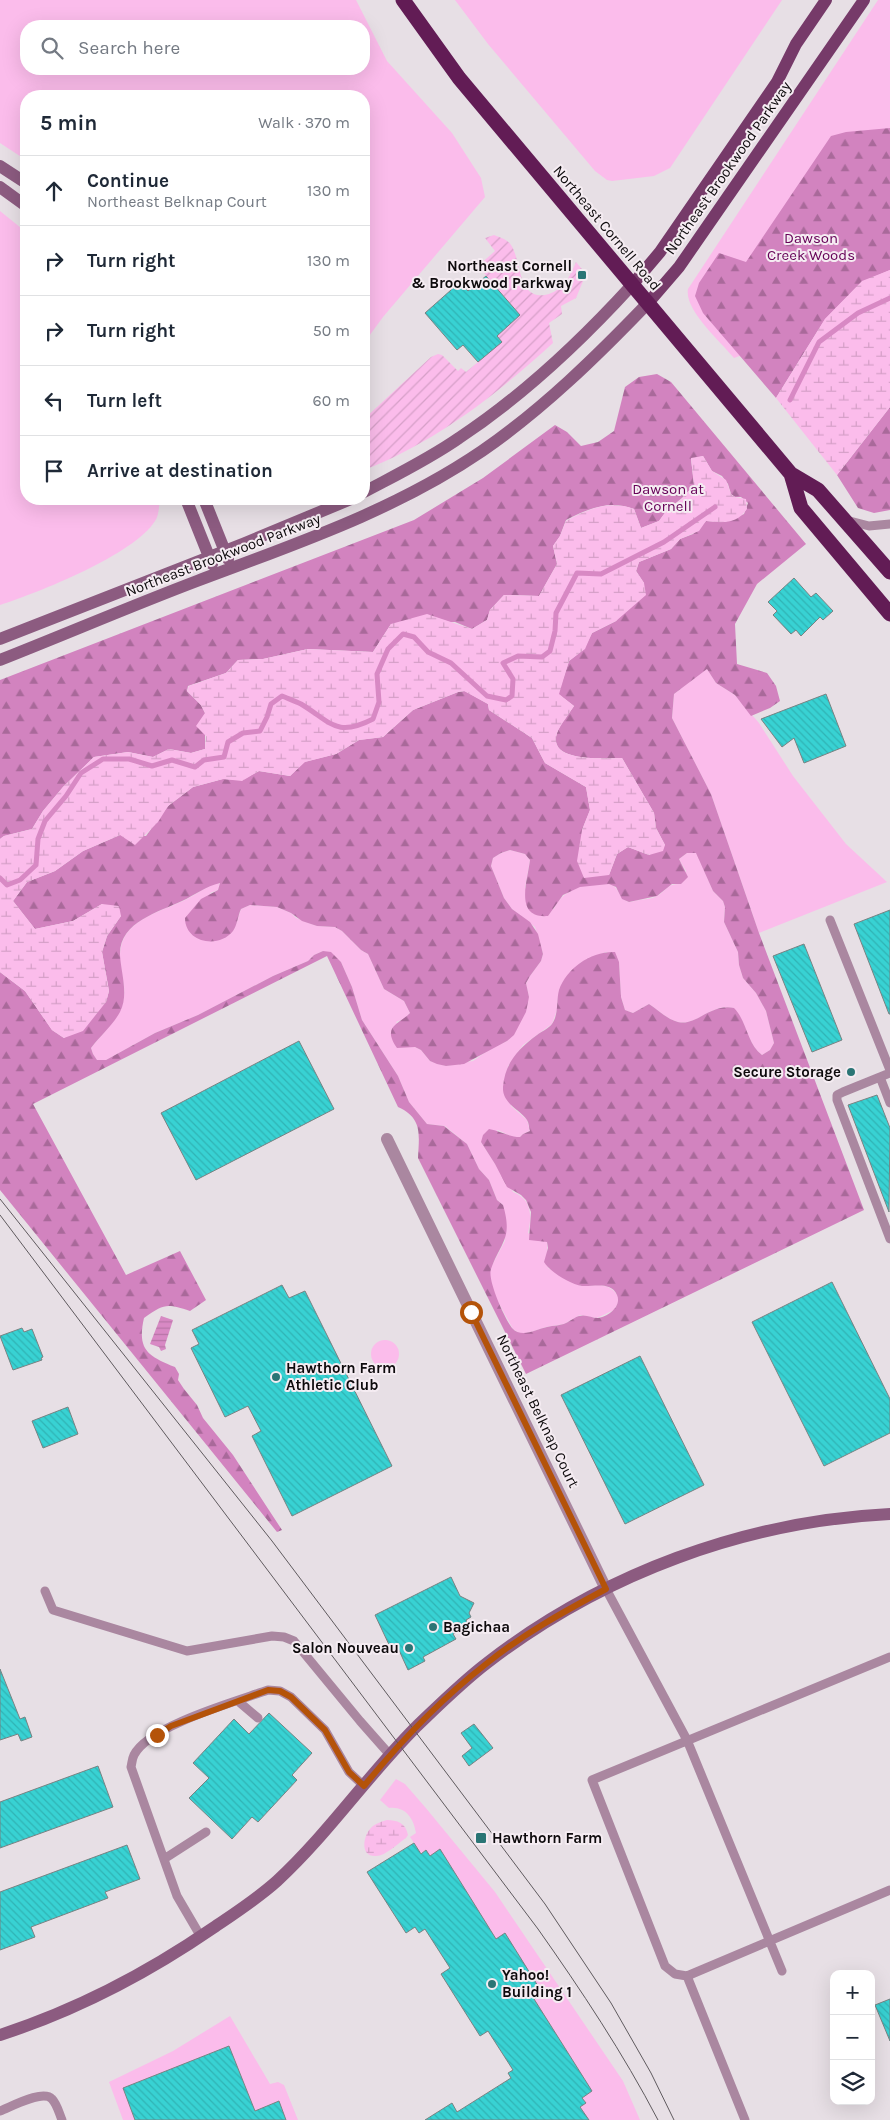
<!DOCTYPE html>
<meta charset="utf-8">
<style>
body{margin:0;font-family:Karla,sans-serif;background:#f6f6f7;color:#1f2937}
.controls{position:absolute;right:15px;bottom:15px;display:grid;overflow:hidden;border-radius:10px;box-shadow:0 5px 20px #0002}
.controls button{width:45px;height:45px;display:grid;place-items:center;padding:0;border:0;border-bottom:1px solid #e0e1e3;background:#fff;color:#1f2937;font:25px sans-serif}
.stop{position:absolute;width:15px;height:15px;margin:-11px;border:4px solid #b45309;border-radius:50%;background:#fff}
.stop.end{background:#b45309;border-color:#fff;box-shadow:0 1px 5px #0008}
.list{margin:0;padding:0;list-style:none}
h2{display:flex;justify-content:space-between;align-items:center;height:65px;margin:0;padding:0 20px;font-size:21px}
h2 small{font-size:16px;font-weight:400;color:#747a83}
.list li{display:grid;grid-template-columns:32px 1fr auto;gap:15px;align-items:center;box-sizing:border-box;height:70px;padding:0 20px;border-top:1px solid #e0e1e3}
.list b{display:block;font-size:19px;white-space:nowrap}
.list p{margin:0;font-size:16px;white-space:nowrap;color:#747a83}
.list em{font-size:16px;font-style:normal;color:#747a83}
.icon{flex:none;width:28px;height:28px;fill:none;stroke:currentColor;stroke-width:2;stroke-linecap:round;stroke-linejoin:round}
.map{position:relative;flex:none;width:890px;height:2120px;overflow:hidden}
.search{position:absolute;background:#fff;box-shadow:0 5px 20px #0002;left:20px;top:20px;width:350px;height:55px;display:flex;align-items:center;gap:12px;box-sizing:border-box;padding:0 18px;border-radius:20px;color:#747a83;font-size:19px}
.panel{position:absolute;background:#fff;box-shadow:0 5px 20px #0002;left:20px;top:90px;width:350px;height:415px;border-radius:20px}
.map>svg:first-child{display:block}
</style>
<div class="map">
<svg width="890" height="2120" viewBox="0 0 890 2120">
<defs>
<pattern id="forest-firs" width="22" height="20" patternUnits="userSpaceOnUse" patternTransform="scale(1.25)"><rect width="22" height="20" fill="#d283bf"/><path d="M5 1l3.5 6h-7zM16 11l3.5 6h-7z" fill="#a9699a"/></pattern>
<pattern id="wetland-marsh" width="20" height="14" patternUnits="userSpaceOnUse" patternTransform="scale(1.25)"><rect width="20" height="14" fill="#fbbceb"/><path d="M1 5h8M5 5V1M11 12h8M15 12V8" fill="none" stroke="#d6a0c8"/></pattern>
<pattern id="garden-furrows" width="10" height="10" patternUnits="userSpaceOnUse" patternTransform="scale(1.25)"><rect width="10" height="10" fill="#fbbceb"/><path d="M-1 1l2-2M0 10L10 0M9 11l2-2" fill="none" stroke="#d6a0c8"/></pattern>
<pattern id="water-rules" width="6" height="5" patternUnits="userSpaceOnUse" patternTransform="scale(1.25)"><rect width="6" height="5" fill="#d889c4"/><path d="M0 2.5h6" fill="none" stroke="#b875a7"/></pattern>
<pattern id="building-back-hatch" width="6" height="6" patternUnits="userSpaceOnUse" patternTransform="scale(1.25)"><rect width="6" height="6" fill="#38d2d3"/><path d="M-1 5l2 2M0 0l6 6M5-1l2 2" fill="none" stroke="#30b3b4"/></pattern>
</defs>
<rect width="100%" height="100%" fill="#e7dfe5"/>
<!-- green -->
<path fill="#fbbceb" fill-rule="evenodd" d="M0,0h356l31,61 65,72 29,45 4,19 -102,120 -19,26v-247h-338v64l-26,-17zM26,26h338v43h-338z
M455,0h327l-112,168 -16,8 -42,5 -5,-1 -12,-9 -107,-127z
M878,0h12v302l-156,56c-13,-16 -50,-48 -46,-69z
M0,211l26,21v267h134c-1,6 -1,17 -5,22 -20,33 -117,72 -155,84z
M707,668l9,15 19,12 24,28 34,53 53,68 41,38 -128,51 -48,-139 -39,-76 2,-24z
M510,850l15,4 5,6 -5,28 29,21c6,-18 38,-31 56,-25 9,3 10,16 19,18 3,0 8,-2 11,-2 5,-1 10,-1 15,-3 12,-5 9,-13 26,-13l5,-13 -7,-12 8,-6h10l16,38 10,10 2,6 -1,15 14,30 1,13 4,13 13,15 10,18 8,32 -4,7 -8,5c-15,-11 -15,-34 -29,-47 -23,-5 -38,21 -58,13 -9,-3 -18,-12 -26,-17l-16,9 -8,-3 -4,-13 -2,-35 -4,-6 -9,-4 -26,11 -22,33 -1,14 -5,14 -29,21 -15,21 -1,7 4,33 16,14 3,11 -7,3 -3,3h-8l-14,-7 -17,12 32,50c19,7 19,24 15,41l19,9c1,8 -1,15 1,26l33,18 19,-1 8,2 6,4 4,5v7l-4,7 -17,8 -17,-3 -16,9 -18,3 -18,6h-9l-6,-4 -20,-36 -4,-22 16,-30 -2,-36 -6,-5 -8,-20 -10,-11 -12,-25 -22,-18 -18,-2 -18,-22 -11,-26 -36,-56 -10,-33 -11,-25 -18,-11 -9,4 -6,6 -35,15 -75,39 -43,18 -49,27h-9l-4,-6 -2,-6c15,-19 36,-36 33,-62 -2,-12 -6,-27 -3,-39 5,-27 40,-36 62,-46 13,-6 23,-15 37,-19l-2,8 -8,3 26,31 5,-15 9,-4 27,2 14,6 5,5 21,8 18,1 7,4 19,19 7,4 16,35 20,12 6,12 -6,6 -8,3 19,25 6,3 9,11 16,5 27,-5 17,-12 17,-8 22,-44 -3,-14 4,-7 11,-15 2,-7 -8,-27 -23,-18 -8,-11 -13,-32 2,-8 8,-5z
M371 1354a14 14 0 1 1 28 0a14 14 0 1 1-28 0Z
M396,1779l9,5 20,23 70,85 128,189 17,39h-56l-5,-13 7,-4 -4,-5 10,-7 -58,-92 9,-5 -39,-60 -8,5 -56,-89 -10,6 -4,-6 -5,3 -11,-16 6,-4c-2,-15 -11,-27 -27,-25l-9,-8z
M230,2016l40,68 8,-2 6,3 14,35h-12l-7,-19 -24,10 -26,-65 -106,42 12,32h-12l-14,-38 64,-31z"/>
<!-- forest -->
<path fill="url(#forest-firs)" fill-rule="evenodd" d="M890,128v142l-28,12 -37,37 -49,79 -73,-85 -8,-17 4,-13 20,-30 27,9 85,-126 15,-4z
M657,374l14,8 135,162 -49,40 -22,40 2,40 30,9 9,13 4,15 -10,7 -19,8 -16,-21 -19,-12 -9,-14 -33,25 -2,24 39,76 48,139 105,277 -338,164 -108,-216c1,-23 5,-40 -20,-51l-71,-151 -294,148 93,171 54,-24 26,49 -16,11c-23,-7 -25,-8 -46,7 -7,31 3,38 31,49l4,7 -1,6 6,9 13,16 6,13 30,37 49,75 -5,2 -277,-342v-218l25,19 27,39 12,8 42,-36 3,-11 -7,-39 5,-16 14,-20 -19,-12 -29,17 -38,8 -22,-28 14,-19 28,-11 28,-20 37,-16 26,1 22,-30 25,-19 30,-8 19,1 17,-9 31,5 14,-14 32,-8 23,-14 24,-3 30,-27 45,-18 7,-1 23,13 1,6 43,28 13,25 41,24 4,23 -8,20 27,45 8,-21 11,-7 21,8 16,-10 -9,-17 -2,-15 -32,-55c-18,0 -75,5 -65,-25 3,-9 12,-19 17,-27l-16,-12 11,-33 15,-12 8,-16 24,-12 28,-38 -8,-12 3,-9 32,-13 9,-10 13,-5 13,-13 19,1 19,-8 4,-11 -7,-6h-6l-4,-3 -3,-10 -6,-8 -10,-5 -9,-15 -12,3 3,26 -12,13 -15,12 -8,11 -18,7 -7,-19c-25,-10 -46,0 -68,11l-6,16 -7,10 4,18 -18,32 -35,-1 -14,15 -3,10 -15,9 -17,-7 -64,2 -18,28 -65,-3 -45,10 -25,1 -12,13 -38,13 -1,5 14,14 4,8v36l-14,4 -22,-4 -16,8 -25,-5 -34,5 -31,30 -20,24 -11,18 -28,7 -4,3v-159l414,-160 69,-42 72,-53 12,7 14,14 17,-4 16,-11 11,-44 14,-10zM510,850l15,4 5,6c-2,19 -17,59 18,56l15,-21 17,-8 29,-3 7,3 6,12 7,3 28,-6 15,-12h9l7,-7 -9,-18 8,-6h9l17,38 10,10 2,6 -1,15 14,30 1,13 4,13 13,15 10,18 8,32 -4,7 -8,5c-15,-11 -15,-34 -28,-47 -25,-5 -39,21 -59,13 -9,-3 -18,-12 -26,-17l-16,9 -8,-3 -4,-13 -2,-35 -4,-10c-24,-1 -48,16 -56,38 -3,11 0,24 -7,34 -3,4 -11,8 -15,11 -19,14 -32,28 -34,52 -1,17 17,22 24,33 2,3 2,8 3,11l-7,3 -3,3c-11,0 -20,-6 -31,-8l-6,6 -2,7 14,22 12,23 14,8 5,5 5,12 -2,28 18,2 1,6 -4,14c6,10 26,22 38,24 11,1 29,-5 35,9 5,11 -9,22 -19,23 -6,0 -12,-4 -19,-2 -4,1 -9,5 -13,7 -6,3 -12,2 -19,4 -11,2 -25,12 -35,1 -7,-9 -25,-48 -21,-59 10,-28 22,-30 12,-64l-6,-5 -8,-20 -10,-11 -12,-25 -23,-18 -17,-2 -18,-22 -11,-26 -36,-56 -10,-33 -11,-25 -10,-10 -8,-1 -9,4 -6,6 -35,15 -75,39 -43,18 -49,27h-9l-4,-6 -2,-6c9,-12 22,-23 29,-36 9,-17 1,-39 0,-57 -1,-33 39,-43 62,-54 13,-6 24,-15 38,-18l-2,7 -17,9 -16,19c0,25 34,31 48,13 4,-5 5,-16 8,-22l9,-4 27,2 14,6 11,8 15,5 18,1 7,4 19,19 7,4 16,35 20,12 6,12c-12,12 -28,13 -13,35l18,-1 6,3 9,11 7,3 9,2 18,-2 43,-23 7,-6 12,-23 3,-15 -3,-14 4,-7 11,-15 2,-7 -5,-20 -8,-12 -18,-13 -8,-11 -13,-32 2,-8 8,-5z
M890,407v103l-16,3 -16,-5 -21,-33z"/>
<!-- wetland -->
<path fill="url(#wetland-marsh)" d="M890,270v137l-53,68 -61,-77 49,-79 37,-38z
M703,456l9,15 14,9 5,14 4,3 11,2 1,10c-10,15 -24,14 -41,12l-7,10 -19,8 -9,10 -32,13 -3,9 8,12 2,12 -30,26 -24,12 -7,16 -16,12 -10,33 15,12c-5,8 -13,18 -17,27 -10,30 47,25 65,25l32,55 2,15 9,17 -2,6 -14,4 -21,-8 -11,7 -8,21 -25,3 -7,-17 5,-31 8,-20 -4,-23 -41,-24 -13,-25 -43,-28 -1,-6 -24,-13 -6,1 -45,18 -30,27 -24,3 -23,14 -31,8 -15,14 -31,-5 -17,10 -19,-2 -30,8 -25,19 -10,16 -23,23 -15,-10 -37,16 -28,20 -28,11 -14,19 22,28 38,-8 29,-17 17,2 2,10 -14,20 -5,16 7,39 -3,11 -23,29 -19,7 -12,-8 -27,-39 -25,-19v-92l6,6 10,-5 -10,1 -6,-7v-36l4,-3 28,-7 11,-18 20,-24 31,-30 34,-5 25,5 16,-8 22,4 14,-4 1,-13 -10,-10 9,-13 -4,-8 -14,-14 2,-5 37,-13 12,-13 25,-1 45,-10 65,3 18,-28 36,-10 45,15 15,-9 3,-10 14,-15 35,1 18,-32 -4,-18 7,-10 6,-15c22,-12 43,-21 68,-12l7,19 18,-7 8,-11 15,-11 12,-14 -3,-27z
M387,1820c10,0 19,3 21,15l-2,3c-8,5 -20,18 -30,18 -16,1 -13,-19 -6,-27 4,-5 10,-7 17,-9z"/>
<!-- garden -->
<path fill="url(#garden-furrows)" d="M494,235c7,3 13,4 17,10 11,16 6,58 38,49 15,-5 21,-18 27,-32l10,12 -10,24 -15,8 1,8 -13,9 4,20c-56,51 -117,99 -189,127v-51l67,-62 7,-3 4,1 16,16 3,-3 5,4 36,-30 -5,-6 23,-21 -42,-49 17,-15 -10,-13z"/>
<!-- water -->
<path fill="url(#water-rules)" d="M161,1316l12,4 -8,25 1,4 -5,2 -2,-4 -9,-3z"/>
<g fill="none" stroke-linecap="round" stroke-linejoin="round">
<!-- stream -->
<path stroke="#d889c4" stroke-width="5" d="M790,400l29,-58 39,-29 32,-15
M0,878l7,7 13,-5 16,-15 2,-26 7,-18 21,-25 15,-23 22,-14h26l23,7 20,-6 23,7 9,-7 20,-3 4,-15 15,-9 17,-2 7,-14 4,-13 11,-8c7,3 13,5 19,8 30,18 35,34 72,15l6,-17 -2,-28 11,-25 15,-15 11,3 14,15 23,11 36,33 19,4 6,-4 1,-17 -10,-16 15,-7 24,1 8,-6 5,-20 1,-18 21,-40 24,1 63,-32 51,-35"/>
</g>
<!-- building -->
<path fill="url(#building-back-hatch)" stroke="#788282" d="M486,276l34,39 -23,21 5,6 -24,20 -15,-17 -6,5 -32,-37 35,-31 8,9z
M794,578l17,19 5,-4 17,18 -10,9 -3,-3 -19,19 -5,-6 -5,4 -18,-19 4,-4 -9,-9z
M826,694l20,52 -42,17 -10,-25 -12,9 -21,-28z
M890,910v104h-1l-35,-90z
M804,944l38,96 -30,12 -39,-96z
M299,1041l35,68 -138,71 -35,-67z
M877,1095l13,33 -1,84 -41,-107z
M832,1282l58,117v34l-66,33 -72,-144z
M282,1285l7,13 16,-7 87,175 -100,50 -40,-80 9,-5 -13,-25 -23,11 -34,-69 8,-4 -7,-14z
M22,1328l2,4 8,-3 11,28 -2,1 1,2 -29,10 -13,-34z
M640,1356l64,129 -79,39 -64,-129z
M68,1407l10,27 -35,14 -11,-27z
M451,1577l9,19 14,7 -5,10 2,4 -5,3 3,6 -16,8 3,5 -33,18 2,4 -17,9 -10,-22 -6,3 -17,-36z
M0,1669l20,50 5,-2 7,20 -11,4 -3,-7 -18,6z
M269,1713l43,40 -20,22 5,5 -39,42 -6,-5 -20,22 -43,-41 20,-20 -16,-15 41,-44 15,15z
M474,1724l19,24 -24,18 -7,-10 10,-8 -11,-15z
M98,1766l15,41 -113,41v-46z
M414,1843l7,11 5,-4 4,6 10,-7 56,90 9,-6 38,61 -9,5 58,92 -10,7 4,5 -6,4 9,13h-164l27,-17 5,9 54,-34 -3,-5 5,-3 -25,-39 -8,5 -39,-62 9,-6 -25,-39 -6,4 -4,-6 -9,6 -39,-61z
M127,1845l13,34 -35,13 3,6 -77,29 4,10 -35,13v-58z
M890,1999v42l-15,-36z
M229,2046l26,65 24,-10 7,19h-151l-12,-32z"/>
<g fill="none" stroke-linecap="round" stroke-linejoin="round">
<!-- lane -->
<path stroke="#aa87a0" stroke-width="9" d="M846,520l23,6 21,-2
M830,920l60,150
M890,1073l-47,19 -6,3v5l53,139
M880,1077l10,26
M606,1589l81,151 95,231
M45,1591l8,19 134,41 85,-15 12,1 10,4 66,80 30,34
M238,1701l20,17
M164,1859l42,-27
M201,1937l-24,-41 -46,-129c1,-4 1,-8 3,-12 14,-29 103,-54 134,-65l12,1 11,6 34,33 24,42 15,14
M687,1976l-12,-2 -10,-8 -73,-186 298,-123
M0,2111c11,-4 43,-22 52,-12 5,5 7,14 10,21
M745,2120l-58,-144 203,-86"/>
<!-- street -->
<path stroke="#aa87a0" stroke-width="12" d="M387,1139l219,450"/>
<!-- secondary -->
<path stroke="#8c5b80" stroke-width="12" d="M0,166l26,17
M0,187l26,19
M364,492c32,-17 65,-33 95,-54 65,-43 121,-96 173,-153
M186,499l26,65
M204,499l24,60
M0,639l245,-96 106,-44
M0,660c66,-26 131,-54 197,-79 98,-37 197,-70 285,-130 61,-42 115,-95 166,-148
M0,2035c77,-25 146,-61 213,-107 22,-15 44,-29 64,-47 51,-47 90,-105 139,-154 23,-22 46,-45 71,-64 115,-89 258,-142 403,-149"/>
<!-- primary -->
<path stroke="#763a69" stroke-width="12" d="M632,285l28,-33 117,-170 19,-38 30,-44
M648,303l31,-36 185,-267"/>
<!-- highway -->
<path stroke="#621c55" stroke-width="15" d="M403,0l56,78 332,396 27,16 72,82
M791,474l10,34 89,106"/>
<!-- tram -->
<path stroke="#5f5a5e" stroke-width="1" d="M0,1199l272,342 273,363 66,99 40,70 23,47
M0,1215l538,714c43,61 85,124 120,191"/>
</g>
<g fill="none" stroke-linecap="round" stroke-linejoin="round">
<!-- route -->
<path stroke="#b45309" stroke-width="6" d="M157,1735l14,-9 97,-36 12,1 11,6 34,33 24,42 15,14c36,-44 77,-87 122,-122 37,-30 79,-53 120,-75l-135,-277"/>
</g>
<!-- markers -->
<g fill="#2a7575" stroke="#f5ecf2" stroke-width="2">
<rect x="577" y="270" width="10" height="10" rx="2.5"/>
<circle cx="851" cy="1072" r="5"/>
<circle cx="276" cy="1377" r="5"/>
<circle cx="433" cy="1627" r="5"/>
<circle cx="409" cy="1648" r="5"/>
<rect x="475" y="1832" width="12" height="12" rx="2.5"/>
<circle cx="492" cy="1984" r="5"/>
</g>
<g text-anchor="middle" stroke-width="4" stroke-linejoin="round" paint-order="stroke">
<!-- street labels -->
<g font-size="15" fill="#0d0a0c" stroke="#f5ecf2">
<text transform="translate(728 168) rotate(-55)" y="5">Northeast Brookwood Parkway</text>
<text transform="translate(607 228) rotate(50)" y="5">Northeast Cornell Road</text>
<text transform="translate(223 555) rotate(-21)" y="5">Northeast Brookwood Parkway</text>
<text transform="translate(538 1411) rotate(64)" y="5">Northeast Belknap Court</text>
</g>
<!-- park labels -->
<g font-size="15" fill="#650157" stroke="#f5ecf2">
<text x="811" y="243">Dawson<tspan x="811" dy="17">Creek Woods</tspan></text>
<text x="668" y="494">Dawson at<tspan x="668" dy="17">Cornell</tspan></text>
</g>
<!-- poi labels -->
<g font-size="15" font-weight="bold" fill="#0d0a0c" stroke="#f5ecf2" text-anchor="start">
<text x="572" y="271" text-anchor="end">Northeast Cornell<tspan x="572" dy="17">&amp; Brookwood Parkway</tspan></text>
<text x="841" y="1077" text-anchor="end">Secure Storage</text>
<text x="286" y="1373">Hawthorn Farm<tspan x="286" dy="17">Athletic Club</tspan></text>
<text x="443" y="1632">Bagichaa</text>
<text x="399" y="1653" text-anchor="end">Salon Nouveau</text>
<text x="492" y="1843">Hawthorn Farm</text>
<text x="502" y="1980">Yahoo!<tspan x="502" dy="17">Building 1</tspan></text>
</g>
</g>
</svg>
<div class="controls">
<button>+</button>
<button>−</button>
<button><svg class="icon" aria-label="layers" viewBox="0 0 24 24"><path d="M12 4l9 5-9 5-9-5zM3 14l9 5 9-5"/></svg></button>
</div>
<div class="stop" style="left:471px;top:1312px"></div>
<div class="stop end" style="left:157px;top:1735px"></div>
<div class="search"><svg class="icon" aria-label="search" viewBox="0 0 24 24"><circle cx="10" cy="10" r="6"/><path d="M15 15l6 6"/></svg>Search here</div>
<section class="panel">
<h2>5 min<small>Walk · 370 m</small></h2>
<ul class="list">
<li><svg class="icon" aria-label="ahead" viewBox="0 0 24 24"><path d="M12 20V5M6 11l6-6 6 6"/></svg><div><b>Continue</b><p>Northeast Belknap Court</p></div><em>130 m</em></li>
<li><svg class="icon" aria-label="right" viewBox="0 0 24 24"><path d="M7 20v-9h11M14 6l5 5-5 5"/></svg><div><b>Turn right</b></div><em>130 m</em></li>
<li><svg class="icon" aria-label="right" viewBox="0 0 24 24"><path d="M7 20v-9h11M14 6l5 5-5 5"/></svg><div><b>Turn right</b></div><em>50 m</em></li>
<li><svg class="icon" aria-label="left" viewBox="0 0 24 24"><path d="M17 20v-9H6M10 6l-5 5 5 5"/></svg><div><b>Turn left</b></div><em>60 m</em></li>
<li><svg class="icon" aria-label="arrive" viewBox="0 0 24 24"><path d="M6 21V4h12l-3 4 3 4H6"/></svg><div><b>Arrive at destination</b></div></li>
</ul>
</section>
</div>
